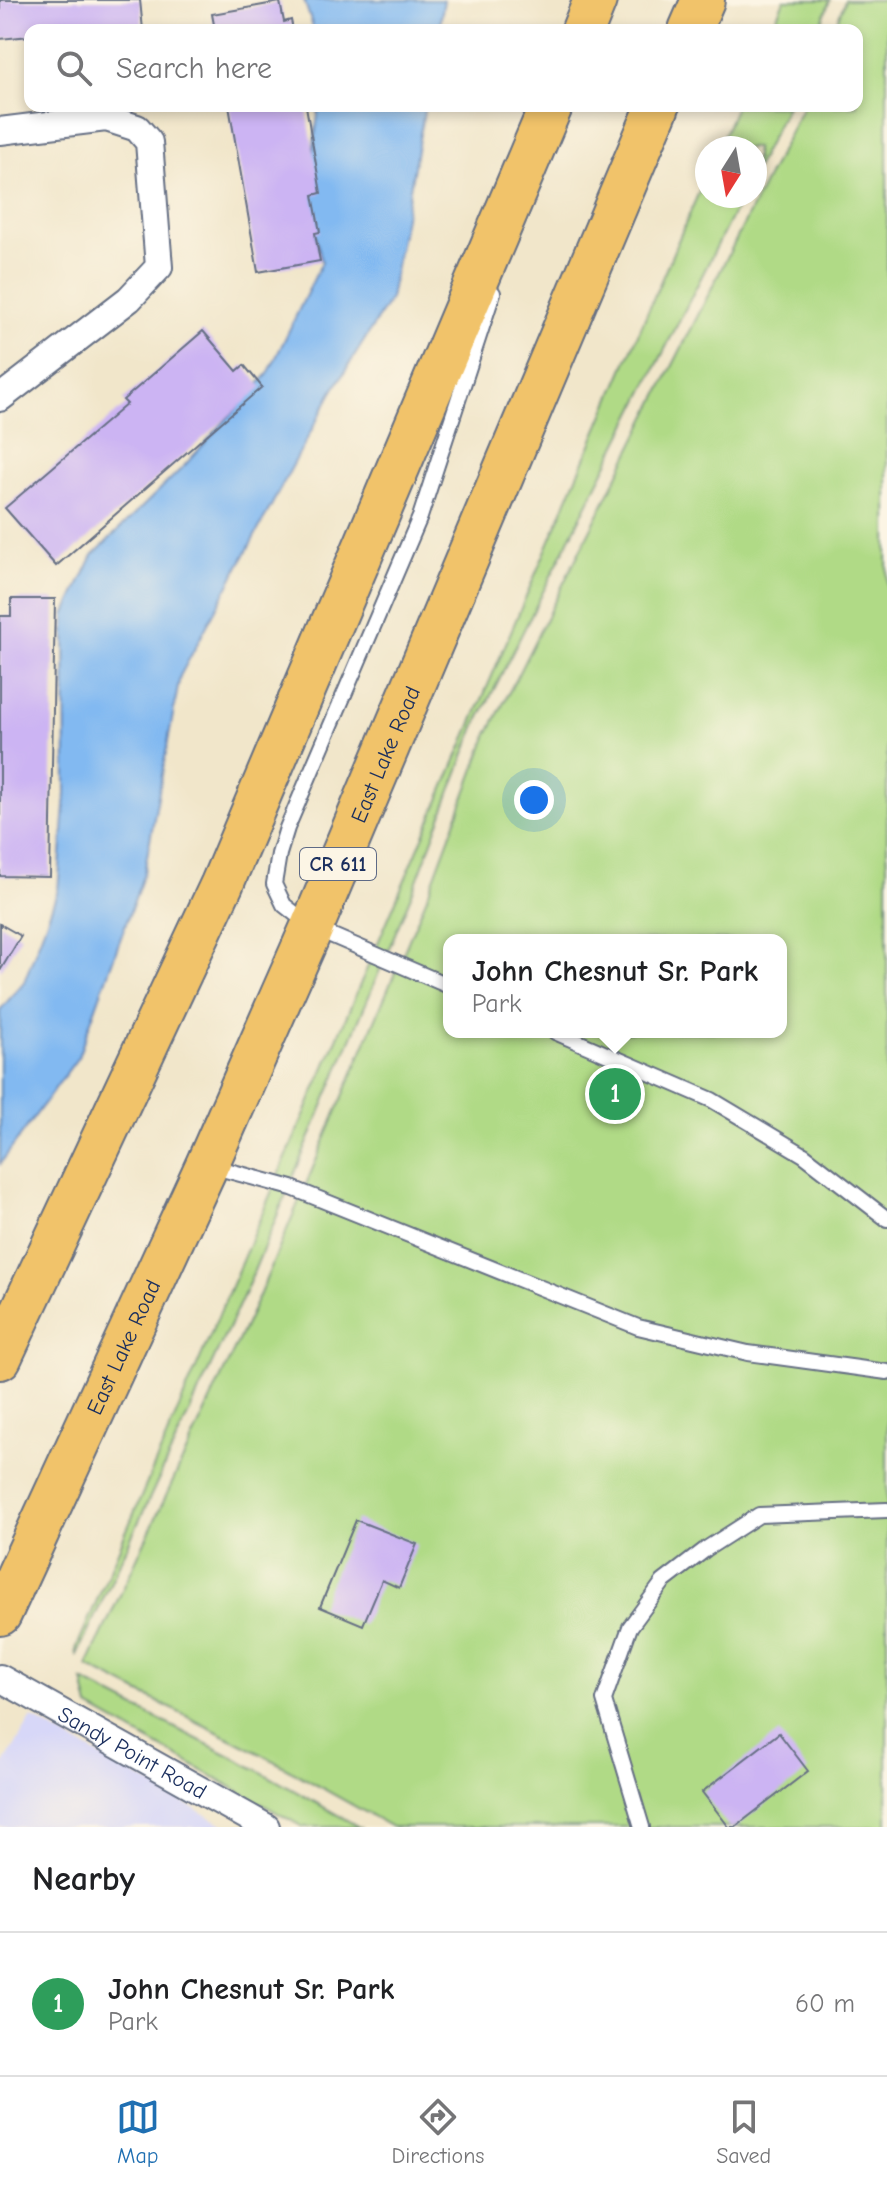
<!DOCTYPE html>
<style>
body{margin:0;font-family:"Comic Neue",sans-serif;background:#f2f2f2;color:#202124}
.compass{position:absolute;left:695px;top:136px;width:72px;height:72px;border-radius:50%;background:#fff;box-shadow:0 4px 12px #0003;rotate:191deg}
.you{position:absolute;left:534px;top:800px;width:28px;height:28px;margin:-20px;border:6px solid #fff;border-radius:50%;background:#1a73e8;box-shadow:0 0 0 12px #1a73e833}
.badge{display:grid;place-items:center;width:52px;height:52px;border-radius:50%;background:#1f6fb2;color:#fff;font-size:26px;font-weight:700}
.pin{position:absolute;translate:-50% -50%;border:4px solid #fff;box-shadow:0 2px 8px #0006}
.popup{position:absolute;left:443px;top:934px;width:344px;height:104px;box-sizing:border-box;display:grid;place-content:center;border-radius:16px;background:#fff;filter:drop-shadow(0 2px 6px #0005);font-size:26px;white-space:nowrap;color:#757577}
.popup b{font-size:30px;color:#202124}
.popup::after{content:'';position:absolute;left:50%;top:100%;margin-left:-16px;border:16px solid transparent;border-top-color:#fff}
.list{margin:0;padding:0;list-style:none}
h2{display:flex;justify-content:space-between;align-items:center;height:104px;margin:0;padding:0 32px;font-size:34px}
h2 small{font-size:26px;font-weight:400;color:#757577}
.list li{display:grid;grid-template-columns:52px 1fr auto;gap:24px;align-items:center;box-sizing:border-box;height:144px;padding:0 32px;border-top:2px solid #e0e0e0}
.list b{display:block;font-size:30px;white-space:nowrap}
.list p{margin:0;font-size:26px;white-space:nowrap;color:#757577}
.list em{font-size:26px;font-style:normal;color:#757577}
.icon{flex:none;width:44px;height:44px;fill:none;stroke:currentColor;stroke-width:2;stroke-linecap:round;stroke-linejoin:round}
.map{position:relative;flex:none;width:887px;height:1827px;overflow:hidden}
.search{position:absolute;background:#fff;box-shadow:0 4px 12px #0003;left:24px;right:24px;top:24px;height:88px;display:flex;align-items:center;gap:20px;box-sizing:border-box;padding:0 28px;border-radius:16px;color:#757577;font-size:30px}
.sheet{height:248px;background:#fff}
nav{display:flex;justify-content:space-around;align-items:center;box-sizing:border-box;height:112px;border-top:2px solid #e0e0e0;background:#fff;font-size:22px;color:#757577}
nav a{display:grid;justify-items:center;gap:4px}
nav .on{color:#1f6fb2}
.map>svg:first-child{display:block}
</style>
<div class="map">
<svg width="887" height="1827" viewBox="0 0 887 1827">
<rect width="100%" height="100%" fill="#fcf5e5"/>
<filter id="ink" filterUnits="userSpaceOnUse"><feTurbulence type="fractalNoise" baseFrequency=".0125" numOctaves="2"/><feDisplacementMap in="SourceGraphic" scale="16" xChannelSelector="R" yChannelSelector="G"/><feConvolveMatrix kernelMatrix="1 2 1 2 8 2 1 2 1" color-interpolation-filters="sRGB"/></filter>
<filter id="wash" filterUnits="userSpaceOnUse"><feTurbulence type="fractalNoise" baseFrequency=".006" numOctaves="4" result="noise"/><feDisplacementMap in="SourceGraphic" scale="32" xChannelSelector="R" yChannelSelector="G"/><feGaussianBlur stdDeviation="1.8" result="paint"/><feColorMatrix in="noise" values="0 0 0 0 0 0 0 0 0 0 0 0 0 0 0 0 0 1.4 0 .05"/><feComposite in="paint" operator="in"/></filter>
<g filter="url(#wash)">
<rect width="100%" height="100%" fill="#f1e6ca"/>
<!-- built -->
<path fill="#d7d7f8" d="M32,1718l196,109h-228v-57z"/>
<!-- green -->
<path fill="#b0da86" stroke="#668472" stroke-width="2" fill-rule="evenodd" d="M784,0h46l-11,30h-48z
M845,0h42v1827h-495l-131,-73 -174,-88 172,-370 170,-404 59,-158 315,-628h54v-76h-23zM449,940h332v92h-332z
M736,106h51l-32,64v-22h-37z
M707,173v23h35l-267,531 -60,159 -169,404 -169,365 -1,-6z
M83,1681l171,87 105,59h-56l-214,-120z"/>
<!-- water -->
<path fill="#82b9f1" stroke="#4e74a8" stroke-width="2" d="M304,0h140l-5,30h-125z
M319,106h106l-35,193 -59,95 -151,282 -36,197 -66,184 -78,107v-154l24,-28 34,-92 8,-96 -1,-179 28,-60 91,-89 84,-92 54,-112 -15,-60z"/>
<g id="blocks">
<!-- building -->
<path fill="#ccb4f3" d="M0,0h140l3,30h-113v6l-30,3z
M280,2l4,20 7,-2 2,10h-78l-3,-16z
M229,106h77l15,87 -8,2 7,37 -5,1 5,28 -62,11z
M203,331l34,40 7,-6 18,22 -206,179 -51,-58 122,-104 -4,-4z
M11,599h44l-5,278 -50,-1v-260h11z
M0,924l21,12 -21,35z
M356,1520l61,24 -18,44 -17,-8 -19,45 -43,-18z
M779,1733l29,38 -73,56h-6l-27,-35z"/>
</g>
</g>
<g filter="url(#ink)">
<use href="#blocks" fill-opacity="0" stroke="#666f84" stroke-width="2"/>
<g fill="none" stroke-linecap="round" stroke-linejoin="round">
<defs>
<path id="service" d="M449,986l-137,-59 -28,-22 -10,-21 5,-30 8,-26 133,-311 73,-224
M555,1032l157,68 92,55 83,64
M211,1166l81,22 346,139 110,26 139,19
M642,1827l-38,-127 26,-73 33,-45 43,-33 53,-34 128,-5"/>
<g id="minor">
<path d="M0,131l106,-13 31,10 12,14 10,125 -30,32 -129,99"/>
<path id="s1" d="M0,1678l266,149"/>
</g>
<g id="primary">
<path d="M583,30l12,-30"/>
<path d="M690,30l13,-30"/>
<path d="M0,1358l222,-474 329,-778"/>
<path id="s2" d="M0,1614l207,-449 105,-238 346,-821"/>
</g>
</defs>
<!-- service casing -->
<use href="#service" stroke="#666f84" stroke-width="18"/>
<!-- minor casing -->
<use href="#minor" stroke="#666f84" stroke-width="30"/>
<!-- primary casing -->
<use href="#primary" stroke="#666f84" stroke-width="46"/>
<!-- service -->
<use href="#service" stroke="#fff" stroke-width="14"/>
<!-- minor -->
<use href="#minor" stroke="#fff" stroke-width="26"/>
<!-- primary -->
<use href="#primary" stroke="#f1c36a" stroke-width="42"/>
</g>
</g>
<g text-anchor="middle" stroke-width="7" stroke-linejoin="round" paint-order="stroke">
<!-- shield labels -->
<rect fill="#fcf5e5" stroke="#5e6a86" stroke-width="2" x="300" y="848" width="76" height="32" rx="6"/>
<g font-size="20" font-weight="bold" fill="#1b2f5e">
<text x="338" y="871">CR 611</text>
</g>
<!-- street labels -->
<g font-size="22" fill="#1b2f5e" stroke="#fcf5e5">
<text dy="8" stroke="none"><textPath href="#s2" startOffset="942">East Lake Road</textPath></text>
<text dy="8" stroke="none"><textPath href="#s2" startOffset="294">East Lake Road</textPath></text>
<text dy="8" stroke="none"><textPath href="#s1" startOffset="152">Sandy Point Road</textPath></text>
</g>
</g>
</svg>
<svg class="compass" viewBox="-18 -18 36 36"><path d="M0-13l5 13h-10z" fill="#e53935"/><path d="M0 13l5-13h-10z" fill="#757577"/></svg>
<div class="you"></div>
<div class="pin badge" style="left:615px;top:1094px;background:#2e9e5b">1</div>
<div class="popup"><b>John Chesnut Sr. Park</b>Park</div>
<div class="search"><svg class="icon" aria-label="search" viewBox="0 0 24 24"><circle cx="10" cy="10" r="6"/><path d="M15 15l6 6"/></svg>Search here</div>
</div>
<section class="sheet">
<h2>Nearby<small></small></h2>
<ul class="list">
<li><span class="badge" style="background:#2e9e5b">1</span><div><b>John Chesnut Sr. Park</b><p>Park</p></div><em>60 m</em></li>
</ul>
</section>
<nav>
<a class="on"><svg class="icon" aria-label="map" viewBox="0 0 24 24"><path d="M3 6l6-2 6 2 6-2v14l-6 2-6-2-6 2zM9 4v14M15 6v14"/></svg>Map</a>
<a><svg class="icon" aria-label="directions" viewBox="0 0 24 24"><path d="M12 3l9 9-9 9-9-9zM9 14v-3h6M13 9l2 2-2 2"/></svg>Directions</a>
<a><svg class="icon" aria-label="saved" viewBox="0 0 24 24"><path d="M7 4h10v16l-5-4-5 4z"/></svg>Saved</a>
</nav>
